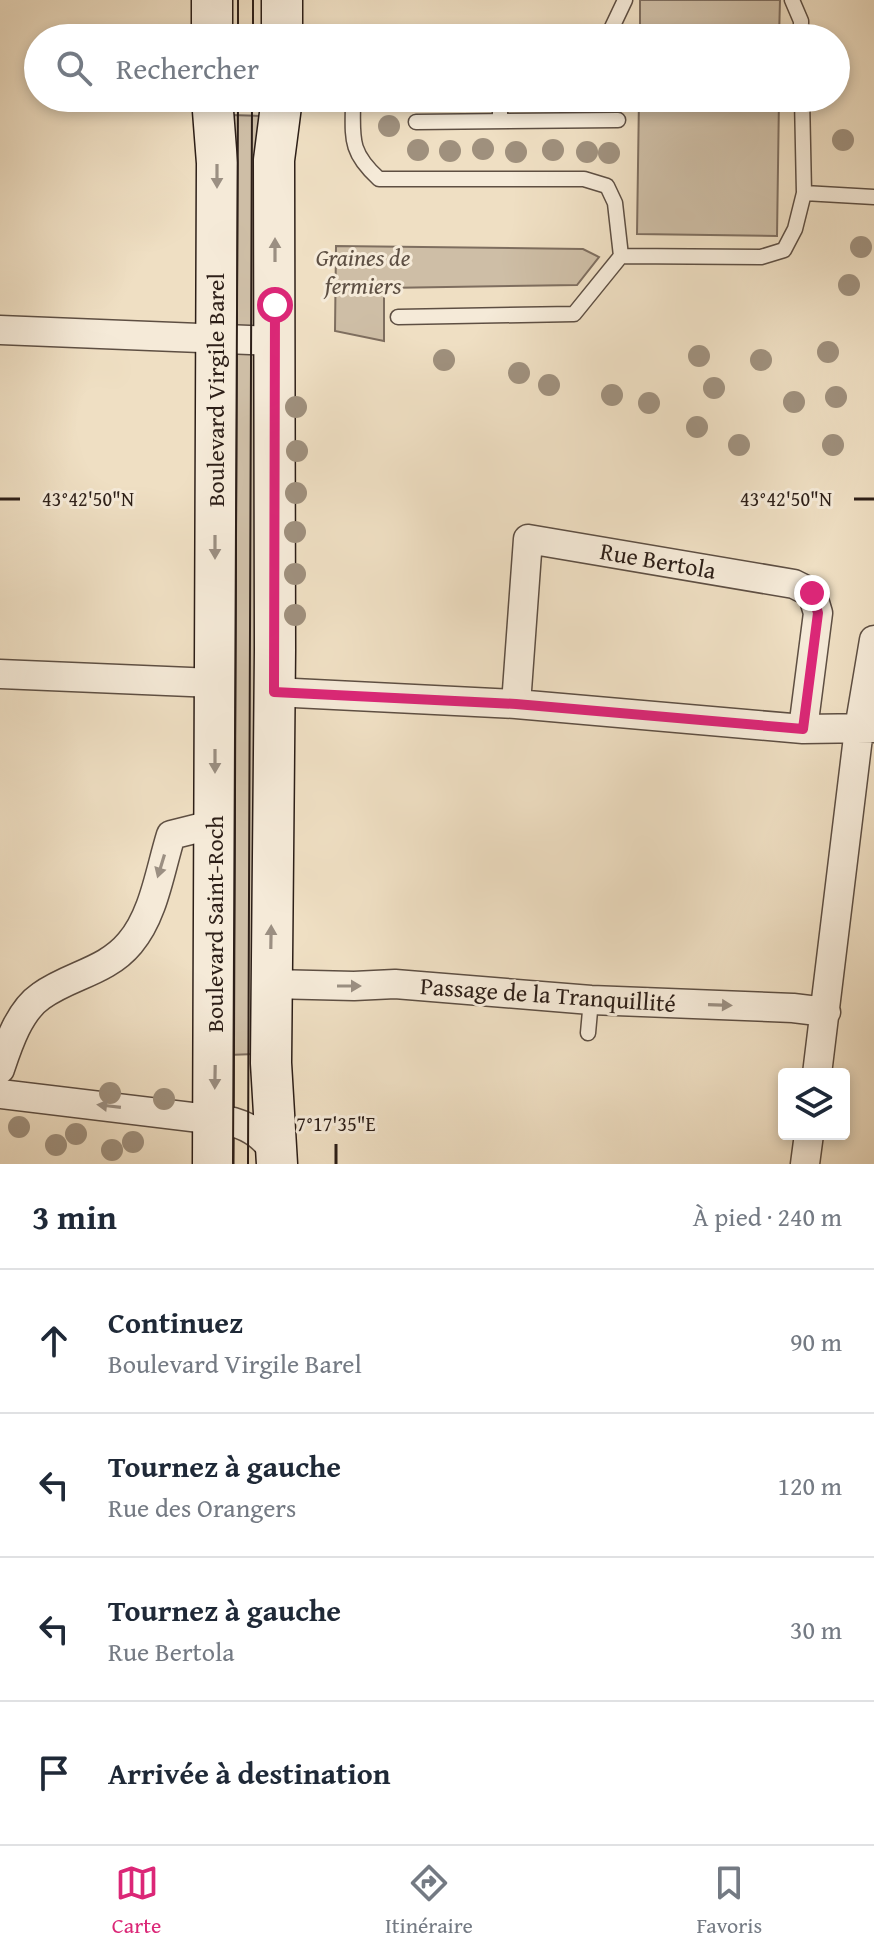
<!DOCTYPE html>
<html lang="fr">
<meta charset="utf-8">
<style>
body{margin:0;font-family:"Gentium Book Plus",serif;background:#f2f2f3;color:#1f2937}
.controls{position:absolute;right:24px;bottom:24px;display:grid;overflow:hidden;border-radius:8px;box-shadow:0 4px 12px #0003}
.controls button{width:72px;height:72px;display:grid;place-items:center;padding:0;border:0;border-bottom:2px solid #e0e1e3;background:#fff;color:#1f2937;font:40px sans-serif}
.stop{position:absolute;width:24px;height:24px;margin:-18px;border:6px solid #db2777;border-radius:50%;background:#fff}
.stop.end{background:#db2777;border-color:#fff;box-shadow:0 2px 8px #0008}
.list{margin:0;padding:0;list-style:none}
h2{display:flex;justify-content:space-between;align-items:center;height:104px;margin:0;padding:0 32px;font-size:34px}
h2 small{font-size:26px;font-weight:400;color:#747a83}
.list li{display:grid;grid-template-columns:52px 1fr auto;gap:24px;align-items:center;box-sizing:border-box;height:144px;padding:0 32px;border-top:2px solid #e0e1e3}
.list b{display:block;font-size:30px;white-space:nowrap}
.list p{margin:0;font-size:26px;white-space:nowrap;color:#747a83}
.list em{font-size:26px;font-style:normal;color:#747a83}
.icon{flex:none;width:44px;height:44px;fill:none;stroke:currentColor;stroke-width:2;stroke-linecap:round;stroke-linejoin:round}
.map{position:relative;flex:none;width:874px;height:1164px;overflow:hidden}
.search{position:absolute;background:#fff;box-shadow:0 4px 12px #0003;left:24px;right:24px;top:24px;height:88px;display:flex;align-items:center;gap:20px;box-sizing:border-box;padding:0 28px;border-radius:44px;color:#747a83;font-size:30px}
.sheet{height:680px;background:#fff}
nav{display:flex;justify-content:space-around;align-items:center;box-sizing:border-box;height:112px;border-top:2px solid #e0e1e3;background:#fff;font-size:22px;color:#747a83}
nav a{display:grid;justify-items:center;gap:4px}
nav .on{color:#db2777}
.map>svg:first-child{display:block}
</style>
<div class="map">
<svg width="874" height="1164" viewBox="0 0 874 1164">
<rect width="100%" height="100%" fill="#efdfc3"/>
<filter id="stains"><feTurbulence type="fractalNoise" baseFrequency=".0025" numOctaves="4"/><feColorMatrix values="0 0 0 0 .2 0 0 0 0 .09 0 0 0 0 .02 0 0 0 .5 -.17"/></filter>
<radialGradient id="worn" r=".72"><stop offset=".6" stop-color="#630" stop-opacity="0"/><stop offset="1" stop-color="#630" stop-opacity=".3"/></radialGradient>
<!-- green -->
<path fill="#cebea6" stroke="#7e6e5f" stroke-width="2" d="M640,0h140l-1,38h-139z
M639,98h140l-2,138 -140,-2z
M231,115l31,1 -4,938 -30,1z
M336,246l247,3 16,8 -22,28 -193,3v53l-49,-10z"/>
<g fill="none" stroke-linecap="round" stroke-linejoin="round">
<defs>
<path id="service" d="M792,0l9,21v17
M607,38l18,-38
M353,98c0,39 -5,53 26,81h205l23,7 8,17 6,53 -47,58 -176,3
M500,98v23
M802,98l2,95 70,4
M416,122l202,-2
M621,256l140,1 23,-7 11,-21 9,-36
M588,1033l3,-33"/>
<path id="minor" d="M0,330l274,11
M0,674l214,9
M274,692l242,12 287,25 71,-1
M516,704l12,-165 266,45 18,9 6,20 -15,116
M271,984l83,2 41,-2 196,16 202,8 33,4
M0,1069c8,-24 19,-58 41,-73 29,-21 65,-24 89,-53 24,-28 30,-73 41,-108l44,-11
M817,1074l42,-345 15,-89
M0,1094l233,28c21,6 31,16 44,32
M805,1164l4,-30"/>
<path id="secondary" d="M282,0v38
M212,38v-38
M212,98l5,65 -4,1001
M277,1164l-6,-101 4,-413 -1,-490 8,-62"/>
</defs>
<!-- service casing -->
<use href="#service" stroke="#5e4f43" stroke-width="17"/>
<!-- minor casing -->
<use href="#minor" stroke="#5e4f43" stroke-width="31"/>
<!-- secondary casing -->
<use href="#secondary" stroke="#2d1f18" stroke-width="43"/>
<!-- service -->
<use href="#service" stroke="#f5ead8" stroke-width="14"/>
<!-- minor -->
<use href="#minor" stroke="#f5ead8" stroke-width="28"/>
<!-- secondary -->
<use href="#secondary" stroke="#f5ead8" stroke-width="40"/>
<!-- tram -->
<path stroke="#2d1f18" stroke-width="2" d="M238,38v-38
M253,38v-38
M233,1164l5,-1066
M248,1164l4,-1066"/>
</g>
<!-- trees -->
<g fill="#9f907d">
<circle cx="389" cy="126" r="11"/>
<circle cx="843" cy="140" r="11"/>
<circle cx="483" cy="149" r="11"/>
<circle cx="418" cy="150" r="11"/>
<circle cx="553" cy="150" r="11"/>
<circle cx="450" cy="151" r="11"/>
<circle cx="516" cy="152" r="11"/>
<circle cx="587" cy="152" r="11"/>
<circle cx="609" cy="153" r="11"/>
<circle cx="861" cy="247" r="11"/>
<circle cx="849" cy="285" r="11"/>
<circle cx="828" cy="352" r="11"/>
<circle cx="699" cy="356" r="11"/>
<circle cx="444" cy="360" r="11"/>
<circle cx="761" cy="360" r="11"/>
<circle cx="519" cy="373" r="11"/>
<circle cx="549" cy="385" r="11"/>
<circle cx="714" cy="388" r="11"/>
<circle cx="612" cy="395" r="11"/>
<circle cx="836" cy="397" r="11"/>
<circle cx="794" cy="402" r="11"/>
<circle cx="649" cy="403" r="11"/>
<circle cx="296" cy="407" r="11"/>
<circle cx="697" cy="427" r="11"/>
<circle cx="739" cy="445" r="11"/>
<circle cx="833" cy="445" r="11"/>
<circle cx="297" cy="451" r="11"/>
<circle cx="296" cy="493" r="11"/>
<circle cx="295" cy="532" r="11"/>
<circle cx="295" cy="574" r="11"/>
<circle cx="295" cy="615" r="11"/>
<circle cx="110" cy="1093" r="11"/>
<circle cx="164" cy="1099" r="11"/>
<circle cx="19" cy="1127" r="11"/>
<circle cx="76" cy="1134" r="11"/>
<circle cx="133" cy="1142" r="11"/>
<circle cx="56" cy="1145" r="11"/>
<circle cx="112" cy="1150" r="11"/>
</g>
<!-- one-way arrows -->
<defs><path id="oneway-solid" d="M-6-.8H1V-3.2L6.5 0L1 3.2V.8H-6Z" transform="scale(2)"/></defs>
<g fill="#9b8f82">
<use href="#oneway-solid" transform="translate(217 176) rotate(90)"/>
<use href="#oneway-solid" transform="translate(275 250) rotate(-90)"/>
<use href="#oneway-solid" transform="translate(215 547) rotate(90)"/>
<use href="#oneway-solid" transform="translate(215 761) rotate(90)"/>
<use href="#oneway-solid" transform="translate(161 866) rotate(107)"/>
<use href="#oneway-solid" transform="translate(271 937) rotate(-89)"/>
<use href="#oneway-solid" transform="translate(349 986)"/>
<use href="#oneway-solid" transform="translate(720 1005) rotate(2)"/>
<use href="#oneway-solid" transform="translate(215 1077) rotate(91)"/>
<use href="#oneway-solid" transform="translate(109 1106) rotate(-173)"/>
</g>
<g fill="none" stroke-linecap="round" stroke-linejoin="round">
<!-- route -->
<path stroke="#db2777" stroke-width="10" d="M275,305l-1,387 242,12 287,25 15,-116 -6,-20"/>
</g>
<!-- ticks -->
<path fill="none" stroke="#2d1f18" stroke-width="3" d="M0,499h20M854,499h20M336,1144v20"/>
<g text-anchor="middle" stroke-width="6" stroke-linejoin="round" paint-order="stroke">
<!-- park labels -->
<g font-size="24" font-style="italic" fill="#5d4f43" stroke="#f5ead8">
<text x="363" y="266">Graines de<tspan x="363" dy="28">fermiers</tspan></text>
</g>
<!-- street labels -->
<g font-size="24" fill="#2d1f18" stroke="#f5ead8">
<text transform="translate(216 390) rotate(-90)" y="8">Boulevard Virgile Barel</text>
<text transform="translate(658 561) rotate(10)" y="8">Rue Bertola</text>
<text transform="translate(215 924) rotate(-90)" y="8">Boulevard Saint-Roch</text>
<text transform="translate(548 995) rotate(4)" y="8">Passage de la Tranquillité</text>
</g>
</g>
<g font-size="20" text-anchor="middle" fill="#2d1f18" stroke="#f5ead8" stroke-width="6" stroke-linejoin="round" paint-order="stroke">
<text x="88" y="506">43°42'50"N</text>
<text x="786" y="506">43°42'50"N</text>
<text x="336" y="1131">7°17'35"E</text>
</g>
<rect width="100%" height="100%" filter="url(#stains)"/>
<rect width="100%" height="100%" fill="url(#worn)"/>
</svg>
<div class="controls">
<button><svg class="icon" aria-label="layers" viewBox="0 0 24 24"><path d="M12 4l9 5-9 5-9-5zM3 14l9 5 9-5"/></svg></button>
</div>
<div class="stop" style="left:275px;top:305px"></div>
<div class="stop end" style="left:812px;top:593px"></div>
<div class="search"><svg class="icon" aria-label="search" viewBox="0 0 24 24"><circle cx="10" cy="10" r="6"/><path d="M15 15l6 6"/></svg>Rechercher</div>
</div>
<section class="sheet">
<h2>3 min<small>À pied · 240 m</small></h2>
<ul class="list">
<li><svg class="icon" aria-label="ahead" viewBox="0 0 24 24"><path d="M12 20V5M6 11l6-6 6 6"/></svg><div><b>Continuez</b><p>Boulevard Virgile Barel</p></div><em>90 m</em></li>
<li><svg class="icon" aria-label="left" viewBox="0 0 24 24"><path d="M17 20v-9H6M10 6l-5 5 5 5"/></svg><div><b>Tournez à gauche</b><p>Rue des Orangers</p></div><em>120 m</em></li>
<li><svg class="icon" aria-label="left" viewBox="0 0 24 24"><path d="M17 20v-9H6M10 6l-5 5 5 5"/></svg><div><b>Tournez à gauche</b><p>Rue Bertola</p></div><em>30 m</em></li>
<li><svg class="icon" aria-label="arrive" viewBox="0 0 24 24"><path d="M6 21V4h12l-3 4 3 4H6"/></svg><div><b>Arrivée à destination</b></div></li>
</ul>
</section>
<nav>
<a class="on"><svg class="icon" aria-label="map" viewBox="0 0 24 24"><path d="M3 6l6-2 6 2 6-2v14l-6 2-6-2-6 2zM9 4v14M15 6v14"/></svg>Carte</a>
<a><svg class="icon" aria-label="directions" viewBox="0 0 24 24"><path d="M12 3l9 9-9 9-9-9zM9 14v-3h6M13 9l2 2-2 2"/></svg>Itinéraire</a>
<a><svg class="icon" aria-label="saved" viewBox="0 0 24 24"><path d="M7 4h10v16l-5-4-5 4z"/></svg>Favoris</a>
</nav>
